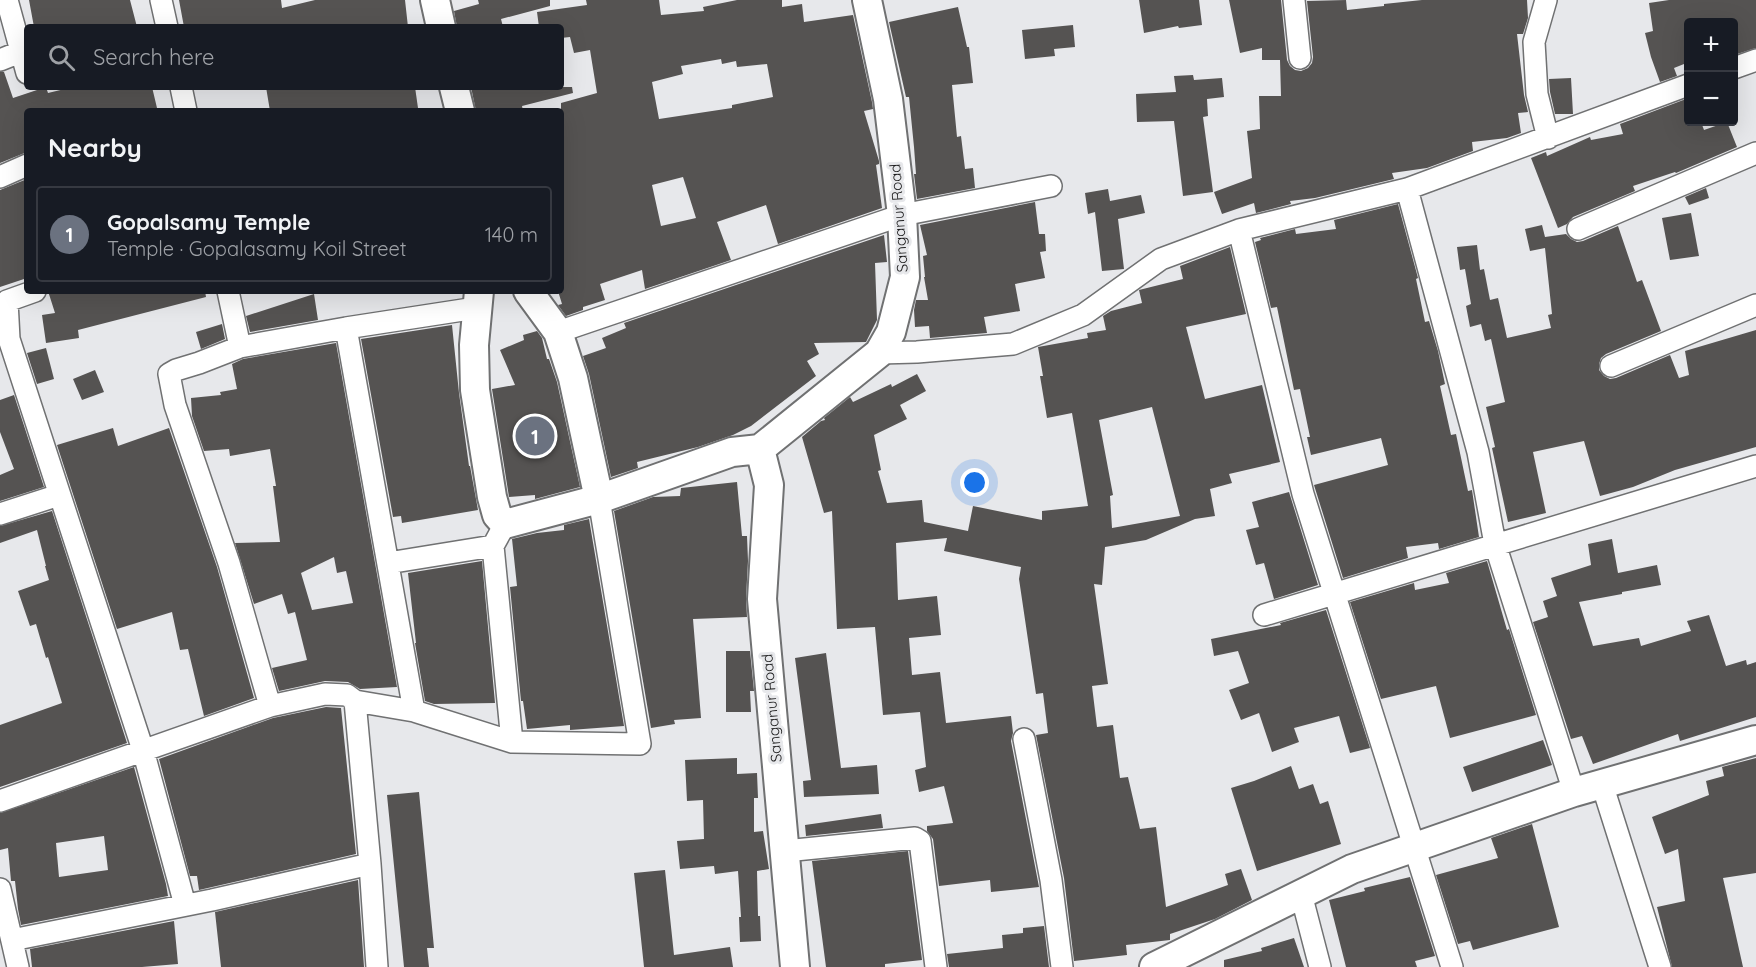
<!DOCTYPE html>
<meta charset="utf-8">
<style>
body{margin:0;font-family:Quicksand,sans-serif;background:#20242c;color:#f1f3f6}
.controls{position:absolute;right:18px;top:18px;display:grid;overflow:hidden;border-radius:6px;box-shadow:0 6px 24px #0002}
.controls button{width:54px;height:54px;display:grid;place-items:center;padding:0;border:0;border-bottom:2px solid #363941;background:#171b24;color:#f1f3f6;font:30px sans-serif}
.you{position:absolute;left:975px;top:483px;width:21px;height:21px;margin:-15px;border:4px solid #fff;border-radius:50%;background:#1a73e8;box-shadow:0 0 0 9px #1a73e833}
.badge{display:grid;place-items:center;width:39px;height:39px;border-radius:50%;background:#b45309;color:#fff;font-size:20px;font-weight:700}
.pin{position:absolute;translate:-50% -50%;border:3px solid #fff;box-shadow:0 2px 6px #0006}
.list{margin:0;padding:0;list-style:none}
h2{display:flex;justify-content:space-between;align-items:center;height:78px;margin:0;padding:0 24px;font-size:26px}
h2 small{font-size:20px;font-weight:400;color:#9ea1a6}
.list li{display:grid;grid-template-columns:39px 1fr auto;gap:18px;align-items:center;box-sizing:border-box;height:96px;margin:0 12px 12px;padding:0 12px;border:2px solid #363941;border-radius:6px}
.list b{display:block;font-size:22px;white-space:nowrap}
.list p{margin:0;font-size:20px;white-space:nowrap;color:#9ea1a6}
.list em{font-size:20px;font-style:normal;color:#9ea1a6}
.icon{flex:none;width:33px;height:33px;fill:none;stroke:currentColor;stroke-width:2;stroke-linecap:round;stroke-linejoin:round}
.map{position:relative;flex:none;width:1756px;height:967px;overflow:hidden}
.search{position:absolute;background:#171b24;box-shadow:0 6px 24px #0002;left:24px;top:24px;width:540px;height:66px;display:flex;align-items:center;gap:15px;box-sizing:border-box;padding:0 21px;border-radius:6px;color:#9ea1a6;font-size:22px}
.panel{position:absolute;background:#171b24;box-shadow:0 6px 24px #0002;left:24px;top:108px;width:540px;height:186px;border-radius:6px}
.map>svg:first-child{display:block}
</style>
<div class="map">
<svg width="1756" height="967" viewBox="0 0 1756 967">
<rect width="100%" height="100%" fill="#e7e8eb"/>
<!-- building -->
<path fill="#555352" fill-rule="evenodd" d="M29,0h101l7,27h-103z
M179,0h102l1,8 33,-8h90l3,27h-224z
M478,0h72v6l-49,13 2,8h-46l-3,-16 25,-7z
M586,0h73l2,15 43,-4 -1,-4 34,-7h45v7l20,-3 2,18 49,-7 19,87 1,7 -9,2 15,50v3l-3,1 6,43 -104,36 -12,-39 -49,17 14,38 -86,29 -3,-19 -42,14 5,16 -22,7v3l-17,6 -8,-11 4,-1 -4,-13h3v-188l36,-10 -7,-43 -16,3 -4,-16 -9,1v-11h-22l-2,-15 50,-7zM721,59l1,5 14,-3 1,6 30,-3 6,33 -41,8v3l-73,11 -7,-37 31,-8 -2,-8zM683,177l13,41 -35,8 -9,-41z
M1139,0h60l3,25 -23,3 -1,-2 -34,7z
M1229,0h52l6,60 3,6 5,4 6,1 7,-3 4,-5 1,-6 -6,-56 39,-1 1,10 37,-4v-2l38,-4h105l1,18 -5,16h-6l7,61 4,17 -10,1 3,20 -14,5 -35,4 1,9 -46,17 -35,5 2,6 -79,19 -25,3 1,3 -35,9 -2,-10 -32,11 -8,-22 38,-14 -5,-47 13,-2 -1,-33h22l-1,-36h-18v-12l-22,5z
M1669,0h87v48l-22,7v-33h-45v40l-15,6 3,8 -17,6 -9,-25 -6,-24 8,-2 -4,-28z
M958,7l9,40h2l4,36 -21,2 5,52 4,-1 4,33 8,-1 2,20 -58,11 -3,-25h2l-2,-27 -5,-50h-3l-17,-75z
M1073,25l2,22 -21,2 1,7 -30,3 -3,-29z
M0,72h4l9,26 33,-11 2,6 25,-6h79l5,21 -11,3h-119v41l-27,11z
M1193,75l1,5 28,-2 2,19 -17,2 1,17 -5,1 10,75 -30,4 -9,-75 -37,1 -1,-28 40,-2 -2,-16z
M1571,78l2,36h-18l-5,-22 -1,-13z
M266,87h149l3,21 -19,3h-129z
M471,87h101l1,6 -51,13 1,5h-47z
M1686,99l3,7v16h12l3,8 23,-8 10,25 -61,26 -1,-1 -42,14 2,5 -62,26 -6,7 -9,4 -27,-70 15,-6 1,4 43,-19 1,3 32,-6 -3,-10z
M27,179v99l-27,9v-97z
M1706,188l3,10 -20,7 -4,-8z
M1108,189l2,12 31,-6 4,18 -27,6 6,50 -22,2 -7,-59 -7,2 -3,-21z
M1035,202l4,32h6l1,17 -6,1 5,26 -30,6 5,27 -36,6 3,16 -57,5 -1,-12 -14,1 -1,-17 2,-10h12l-4,-23h1l-2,-21 4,-1 -7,-30z
M1398,204l20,74 -2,1 9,43 4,-1 9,30 7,33 -5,2 11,49 5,-1 12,57 4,-1 7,47 -40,12 -1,-6 -32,4 2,11 -65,20 -29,-93 74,-20 -7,-27 -70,17 -4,-18h3l-10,-48 -6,1 -17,-83 -6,1 -16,-66 6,-2 -1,-2 35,-9 1,5 40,-5 -2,-9z
M1691,213l8,43 -29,4 -8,-42z
M1542,225l3,12 21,-3 5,5 6,3 6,-1 35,-15 19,56 5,-2 19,51 -55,23 -5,4 -2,6v6l5,6 6,3 6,-1 54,-23 9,23 10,-3 -4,-24 71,-21v117l-81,23 -42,17 -33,9 -16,-55 -51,11 13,61 -38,9 -16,-74 3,-1 -9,-40 19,-5 -14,-63 -6,2 -4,-17 -11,3 -4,-21 5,-2 -6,-35 -5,1 -3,-23 20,-2 3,25 4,-1 6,31 8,-2 9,40 44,-10 -3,-13 4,-1 -7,-66 -15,3 -5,-22z
M884,235l3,27 -12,1 2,57 -11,22 -52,1 5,11 -12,7 9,15 -65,50 -18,9 -35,12 -61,15 1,6 -27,9 -22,-103 -6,-18 23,-8 -4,-10 24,-10 -2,-5z
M1230,247l16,67 -60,13 19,72 57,-14 18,77 -51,12 3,9 -22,6 5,27 -20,3 -49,21 -41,7 -3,38 -8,-1 14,100 -16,2 5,41 16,-2 7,53 8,-1 12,52 16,-2 10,80 62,-22 -3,-11 16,-5 11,31 -37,19 -45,15v6l-44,5 1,10 -53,6 -10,-83 -28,-143 12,-2 -5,-40 -7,1 -17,-115 2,-12 -77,-16 3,-13 -51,5 2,57 39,-4 4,39 -32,3 3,37 28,-3 6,51 65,-7 2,17 -2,8 28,146 -48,5 -1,-12 -51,6 -6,-47 -6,-8v-5l26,-3 -9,-37 -25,6 -4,-22 11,-3 -6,-55 -37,3 -8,-88 -38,2 -5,-118 -8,2 -22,-76 19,-16 4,-1 -1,-2 26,-21 3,5 38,-18 1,3 25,-13 9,17 -26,14 7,14 -33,16 7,35 -3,1 9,32 35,-3 2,22 44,9 5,-25 69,14v-9l46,-5 -16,-93 -25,5 -7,-42h3l-5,-29 50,-9 -1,-5 19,-3 -3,-14 8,-5 31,-8 -3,-13 44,-11 -3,-13zM1152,407l28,109 -68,12 -2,-32 3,-1 -14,-75z
M48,291h157l1,6 -128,33 1,8 -33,5 -4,-28 13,-2z
M314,294l4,26 -68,12 -4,-16z
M222,324l3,15 -24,10 -5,-17z
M452,325l7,68 10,73h1l8,44 -76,13 -1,-7 -8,1 -32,-178z
M537,331l5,7 5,21h2l8,23 23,105 -45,12v-4l-26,2 -17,-108 23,-4 -15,-35 24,-10 -1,-5z
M336,343l61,344 -37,2 -12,-7 -23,-1 -46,10 -7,-23 35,-8 -12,-48 -7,2 -6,-20 -28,10 -19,-61 45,-1 -7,-56h3l-6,-37 -40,7 -1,-7 -25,2 -12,-35 -1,-18 30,-3 -1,-3 17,-3 -5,-25 11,-5zM334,557l3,16 9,-2 7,32 -41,7 -11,-37z
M46,348l8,31 -17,5 -10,-31z
M95,370l9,22 -22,8 -9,-21z
M14,395l30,92 -44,14v-26l14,-6 -14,-37v-32z
M113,428l5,18 51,-18 48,139 37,131 -50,18 -16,-67 -8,1 -8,-38 -55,17 -60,-184z
M737,482l5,54h5l1,25 -2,37 1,19 -54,2 8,99 -27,2 1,4 -24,4 -37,-217 39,-14 27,-1 1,-8z
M1289,492l29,93 -44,14 -10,-36 -8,2 -10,-35 13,-3 -7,-25z
M52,511l75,232 -127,44v-62l62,-22 -14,-46 -2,1 -10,-34 -6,2 -12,-35 31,-11 -4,-14h1l-9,-36 -37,13v-17z
M589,519l35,207 -54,4v-5l-43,4 -4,-28h-2l-11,-114 7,-1 -5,-47 25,-6 27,-3v-5z
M1612,539l6,34 39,-8 4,20 -39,7v2l-43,8 14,44 46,-8 2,8 50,-15 -4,-10 22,-6 17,51 20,-6 1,5 9,-3v55l-76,24 -2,-7 -85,30 -11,-28 -11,3 -38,-117 15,-5 -5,-16 14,-5 -6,-18 40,-13 -3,-21z
M482,561l13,142 -61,1 -9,-3 -10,-58h1l-8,-70z
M1487,561l20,69 2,-1 27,86 -86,23 -14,-52 -55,13 -31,-97 64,-19 1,7 34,-7 -3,-10z
M1326,610l44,138 -20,5 -11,-37 -45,12 5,14 -27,10 -13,-39 -18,7 -12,-30 20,-7 -11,-32 -24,5 -3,-17 70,-14 -1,-2z
M726,651h24l4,40h-4l1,21h-25z
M826,653l15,115 36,-3 2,29 -75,3 -1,-16 8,-1 -16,-122z
M326,707l15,1 15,146 -157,36 -2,-14h-7l-31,-117 114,-41z
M1543,740l9,25 -80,27 -9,-25z
M737,758v16l20,-1 1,25h-4v34l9,-1 6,38 -12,2 1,45h2l1,25 -21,1 -1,-25h2l-3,-46 -23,3 -1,-8 -34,3 -3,-28 27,-2 -1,-39 -16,1 -2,-41z
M1756,758v115l-33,5 20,89h-71l-15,-60 28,-6 -7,-52 -13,5 -13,-37 57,-22 -3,-14 18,-5 -2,-9z
M1291,766l8,23 14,-5 7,20 8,-3 13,43 -84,27 -26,-83 23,-7z
M134,767l32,117 2,12 -147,29 -3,-16 -3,-28h-4l-3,-33 -8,2v-37zM104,836l4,34 -49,7 -3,-34z
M419,792l15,156h-7l2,19h-25l-17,-172z
M881,814l2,14 -77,8 -1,-11z
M1532,824l27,103 -86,23 -3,-9 -12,3 -22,-69 62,-17 -7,-20z
M908,851l14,109 -37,4v3h-59l-14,-106z
M665,870l9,85 56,-8 3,20h-89l-10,-94z
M1410,877l25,79 -20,5 2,6h-71l-17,-67 36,-9 -1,-3z
M358,880l6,87h-143l-6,-55z
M174,921l4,43 -36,3h-110l-2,-18z
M1044,926l5,41h-100l-2,-13 56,-6 -1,-13 21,-2v-5z
M1294,938l10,29h-80v-7l38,-9 -1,-3z"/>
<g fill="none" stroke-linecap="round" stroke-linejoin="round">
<defs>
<path id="street" d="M7,0l20,73
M161,0l6,27
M1294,0l6,58
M1546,0l-12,42 3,52 11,44
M0,60l20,-8
M1734,68l22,-8
M181,87l5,24
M0,177l27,-12
M1407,189l71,263 17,92 79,248
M1578,229l178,-76
M1239,230l64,264 149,473
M35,291l-28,10 2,38 134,411 42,155
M228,291l12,56 106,-19 130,-20
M346,328l68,383
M558,332l344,-117 149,-29
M240,347l-41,16 -23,7 -7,4 6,31 54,158 41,143
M879,353l38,-1 96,-8 70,-29 78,-56 78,-29 168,-41 281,-104
M1611,366l145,-61
M0,514l59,-19
M388,563l105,-17
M1264,615l492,-149
M355,701l15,163 7,103
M1024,739l27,141 11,87
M512,742l128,2 -41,-245
M1602,784l58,183
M0,801l270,-95 55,-12 22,1 8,6 59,10 98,31 -19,-196 12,-22
M785,851l130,-13 5,3 16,126
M0,889l18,78
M1301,894l19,73
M12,940l200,-40 158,-36"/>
<path id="secondary" d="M435,0l6,27
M454,87l6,24
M479,291l-5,54 1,45 17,107 5,18 8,9 94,-25 133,-47 28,-3 119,-96 12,-21 14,-55 -3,-62 -14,-116 -21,-99
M528,291l30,41 15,46 26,121
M760,449l9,36 -7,114 33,368
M1154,967l198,-98 222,-77 182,-52"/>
</defs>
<!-- street casing -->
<use href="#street" stroke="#707172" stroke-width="24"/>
<!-- secondary casing -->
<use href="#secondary" stroke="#707172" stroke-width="32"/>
<!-- street -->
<use href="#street" stroke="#fff" stroke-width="21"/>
<!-- secondary -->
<use href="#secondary" stroke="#fff" stroke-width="28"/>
</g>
<g text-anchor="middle" stroke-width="6" stroke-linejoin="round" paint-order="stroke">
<!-- street labels -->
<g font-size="15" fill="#1a1a1b" stroke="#e7e8eb">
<text transform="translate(899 218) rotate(-94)" y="5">Sanganur Road</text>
<text transform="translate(772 708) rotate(-95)" y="5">Sanganur Road</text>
</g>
</g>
</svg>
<div class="controls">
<button>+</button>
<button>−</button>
</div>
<div class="you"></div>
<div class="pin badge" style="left:535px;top:436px;background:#6b7280">1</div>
<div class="search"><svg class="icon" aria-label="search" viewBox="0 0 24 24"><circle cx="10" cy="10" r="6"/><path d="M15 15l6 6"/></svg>Search here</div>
<section class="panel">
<h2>Nearby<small></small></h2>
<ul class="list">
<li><span class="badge" style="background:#6b7280">1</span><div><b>Gopalsamy Temple</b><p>Temple · Gopalasamy Koil Street</p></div><em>140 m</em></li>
</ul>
</section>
</div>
